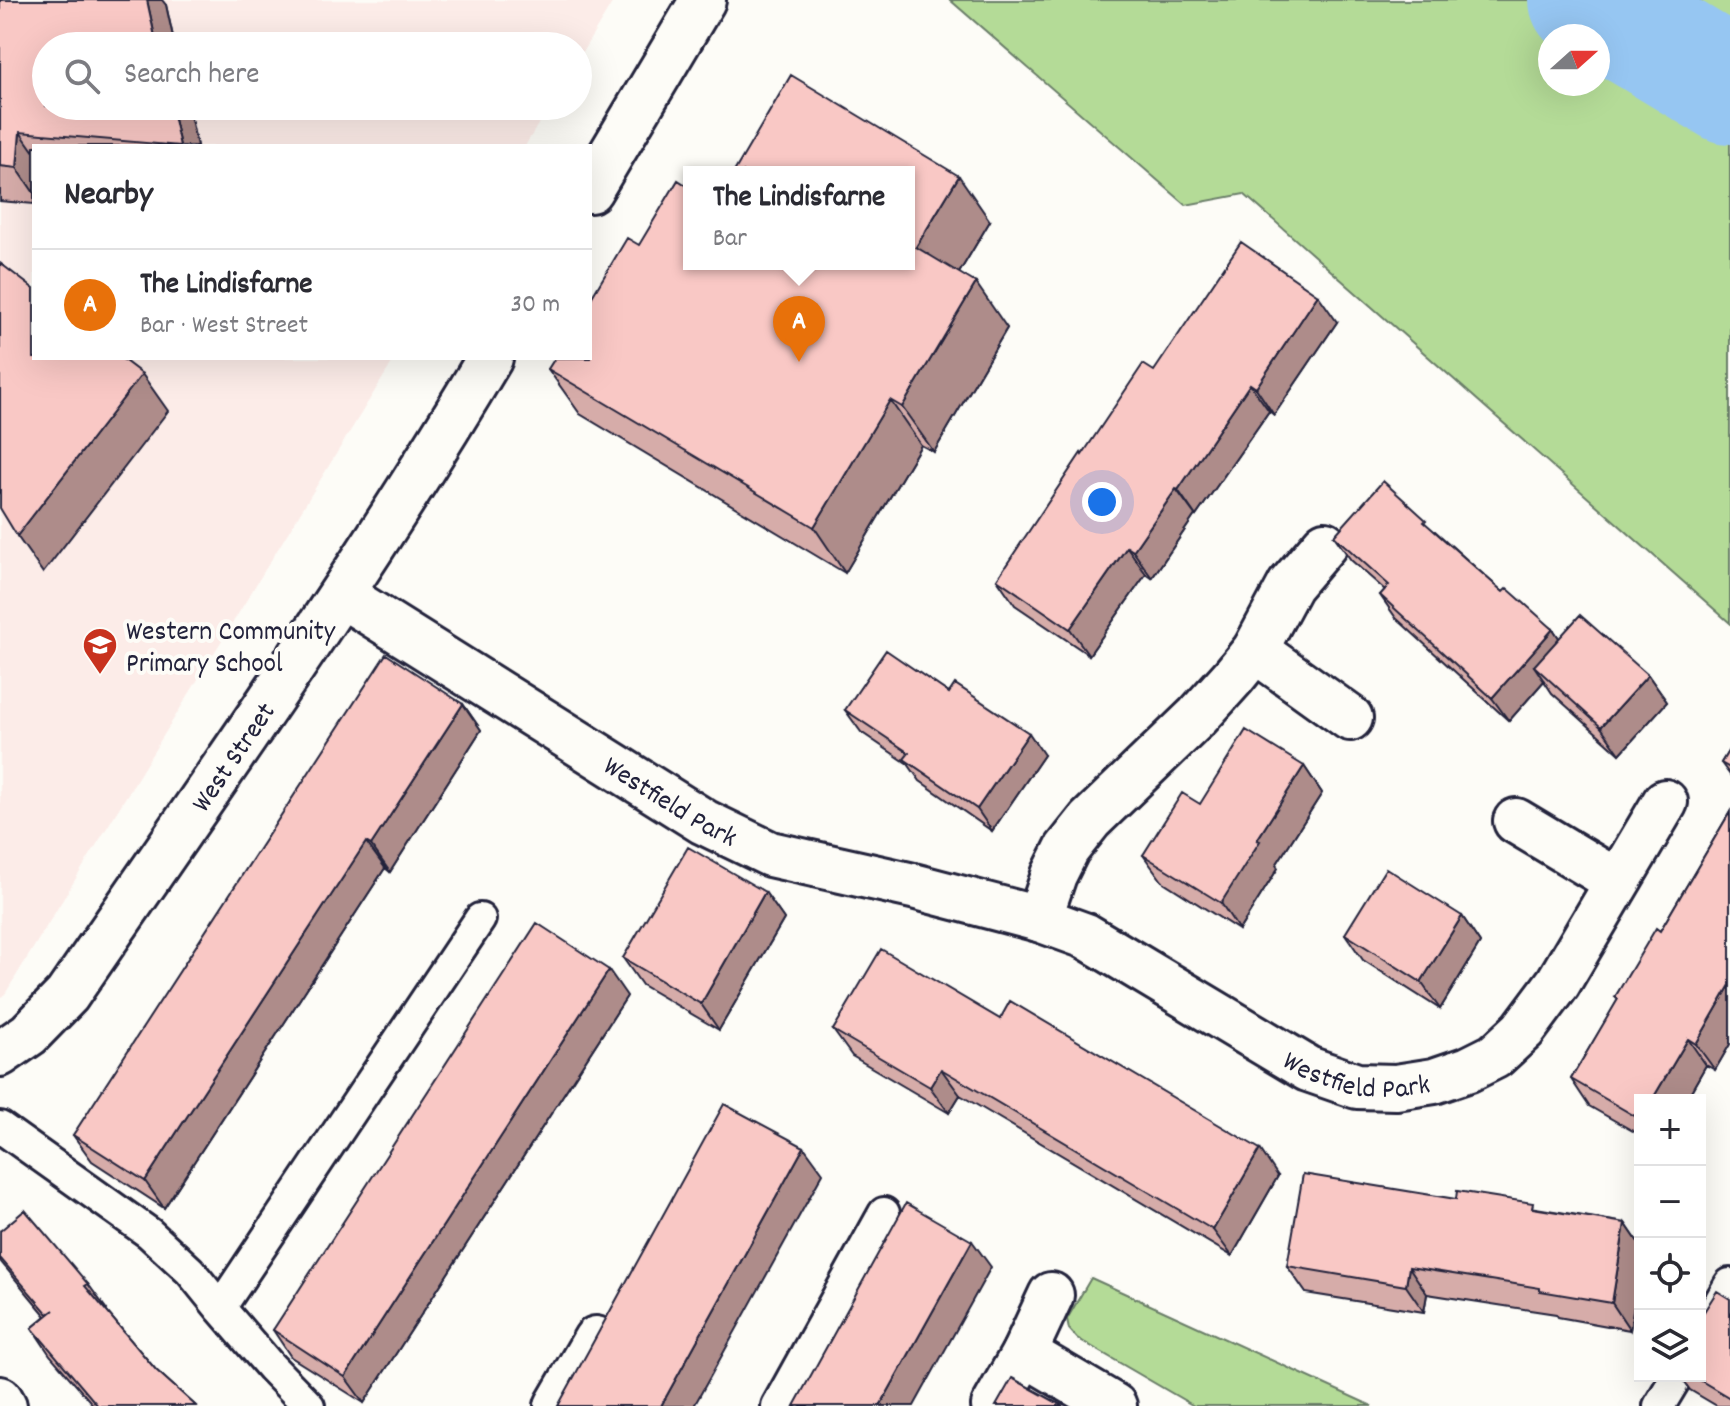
<!DOCTYPE html>
<meta charset="utf-8">
<style>
body{margin:0;font-family:Dekko,sans-serif;background:#f7f7f7;color:#2b2b33}
.controls{position:absolute;right:24px;bottom:24px;display:grid;overflow:hidden;border-radius:0px;box-shadow:0 8px 32px #0002}
.controls button{width:72px;height:72px;display:grid;place-items:center;padding:0;border:0;border-bottom:2px solid #e1e1e2;background:#fff;color:#2b2b33;font:40px sans-serif}
.compass{position:absolute;left:1538px;top:24px;width:72px;height:72px;border-radius:50%;background:#fff;box-shadow:0 8px 32px #0002;rotate:69deg}
.you{position:absolute;left:1102px;top:502px;width:28px;height:28px;margin:-20px;border:6px solid #fff;border-radius:50%;background:#1a73e8;box-shadow:0 0 0 12px #1a73e833}
.badge{display:grid;place-items:center;width:52px;height:52px;border-radius:50%;background:#c8321e;color:#fff;font-size:26px;font-weight:700}
.pin{position:absolute;translate:-50% -66px;filter:drop-shadow(0 2px 4px #0008)}
.pin::after{content:'';position:absolute;top:42px;width:28px;height:24px;background:inherit;clip-path:polygon(0 0,100% 0,50% 100%)}
.popup{position:absolute;left:683px;top:166px;width:232px;height:104px;box-sizing:border-box;display:grid;place-content:center;border-radius:0px;background:#fff;filter:drop-shadow(0 2px 6px #0005);font-size:26px;white-space:nowrap;color:#7c7c81}
.popup b{font-size:30px;color:#2b2b33}
.popup::after{content:'';position:absolute;left:50%;top:100%;margin-left:-16px;border:16px solid transparent;border-top-color:#fff}
.list{margin:0;padding:0;list-style:none}
h2{display:flex;justify-content:space-between;align-items:center;height:104px;margin:0;padding:0 32px;font-size:34px}
h2 small{font-size:26px;font-weight:400;color:#7c7c81}
.list li{display:grid;grid-template-columns:52px 1fr auto;gap:24px;align-items:center;box-sizing:border-box;height:112px;padding:0 32px;border-top:2px solid #e1e1e2}
.list b{display:block;font-size:30px;white-space:nowrap}
.list p{margin:0;font-size:26px;white-space:nowrap;color:#7c7c81}
.list em{font-size:26px;font-style:normal;color:#7c7c81}
.icon{flex:none;width:44px;height:44px;fill:none;stroke:currentColor;stroke-width:2;stroke-linecap:round;stroke-linejoin:round}
.map{position:relative;flex:none;width:1730px;height:1406px;overflow:hidden}
.search{position:absolute;background:#fff;box-shadow:0 8px 32px #0002;left:32px;top:32px;width:560px;height:88px;display:flex;align-items:center;gap:20px;box-sizing:border-box;padding:0 28px;border-radius:44px;color:#7c7c81;font-size:30px}
.panel{position:absolute;background:#fff;box-shadow:0 8px 32px #0002;left:32px;top:144px;width:560px;height:216px;border-radius:0px}
.map>svg:first-child{display:block}
</style>
<div class="map">
<svg width="1730" height="1406" viewBox="0 0 1730 1406">
<rect width="100%" height="100%" fill="#fdfcf7"/>
<filter id="ink" filterUnits="userSpaceOnUse"><feTurbulence type="fractalNoise" baseFrequency=".0125" numOctaves="2"/><feDisplacementMap in="SourceGraphic" scale="16" xChannelSelector="R" yChannelSelector="G"/><feConvolveMatrix kernelMatrix="1 2 1 2 8 2 1 2 1" color-interpolation-filters="sRGB"/></filter>
<g filter="url(#ink)">
<!-- built -->
<path fill="#fcece8" d="M0,0h614l-36,59v-13h-532v60h503l-24,40h-491v212h361l-390,636 -5,4z"/>
<!-- green -->
<path fill="#b4db97" stroke="#6b7e69" stroke-width="2" d="M950,0h583l51,36h-34v48h48v-38l132,88v489l-486,-429 -58,11z
M1642,0h88v52z
M1091,1278l281,128h-178l-117,-68 -8,-9 -2,-10z"/>
<g fill="none" stroke-linecap="round" stroke-linejoin="round">
<!-- river -->
<path stroke="#96c6f2" stroke-width="116" d="M1587,0l143,86"/>
<defs>
<path id="service" d="M0,1127l149,106 41,38 30,37 51,59 38,39
M220,1308l260,-389
M1700,1336l30,-52
M777,1406l107,-193
M1659,1406l18,-30"/>
<g id="minor">
<path id="s1" d="M342,595l362,227 66,32 143,32 126,33 47,17 222,133 49,17 39,1 38,-6 35,-12 26,-13 28,-26 35,-47 107,-181"/>
<path d="M1255,650l95,68"/>
<path d="M1516,821l100,60"/>
<path d="M1039,919l15,-44 13,-26 23,-29 108,-104 36,-40 21,-26 35,-65 35,-41"/>
<path d="M1024,1353l90,53"/>
<path d="M0,1399l4,7"/>
<path d="M557,1406l39,-67"/>
<path d="M994,1406l30,-53 27,-58"/>
</g>
<g id="tertiary">
<path d="M590,190l113,-190"/>
<path id="s2" d="M0,1054l29,-20 38,-39c144,-210 293,-418 423,-637"/>
</g>
</defs>
<!-- service casing -->
<use href="#service" stroke="#22223b" stroke-width="36"/>
<!-- minor casing -->
<use href="#minor" stroke="#22223b" stroke-width="50"/>
<!-- tertiary casing -->
<use href="#tertiary" stroke="#22223b" stroke-width="50"/>
<!-- service -->
<use href="#service" stroke="#fdfcf7" stroke-width="30"/>
<!-- minor -->
<use href="#minor" stroke="#fdfcf7" stroke-width="44"/>
<!-- tertiary -->
<use href="#tertiary" stroke="#fdfcf7" stroke-width="44"/>
</g>
<!-- wall -->
<path fill="#d6aca9" stroke="#22223b" stroke-width="2" d="M0,0l166,5 9,41h-129v60h142l9,40h-163v58l-34,-3z
M990,221l-31,52 48,55 -73,124 -13,-7 -76,128 -265,-159 -32,-45 141,-105z
M1337,322l-63,93 -5,-4 -73,105 -1,-1 -43,63 -6,-4 -57,81 -74,-50 -18,-26 85,-124 72,-84z
M1435,531l68,61 50,37 6,9 89,37 19,27 -47,52 -68,-61 -8,-12 -35,40 -113,-103 -16,-23 5,-5 -34,-30 -17,-24z
M949,693l95,62 -52,76 -72,-50 -12,-17 -47,-32 -16,-22z
M463,704l18,26 -91,142 -5,-4 -221,340 -72,-47 -19,-26z
M1730,748v27l-9,-12z
M1304,766l18,27 -46,72 2,3 -39,62 -77,-49 -19,-26 57,-51z
M1730,812v232l-15,26 -9,-5 -20,35h-46v35l-51,-29 -18,-27 47,-79 -3,-3 45,-66z
M765,892l19,27 -65,111 -77,-45 -19,-27z
M1462,916l18,27 -40,66 -77,-49 -18,-26z
M627,996l-263,407 -73,-46 -18,-27z
M1000,1019l278,157 -46,80 -272,-161 -11,18 -97,-57 -19,-26z
M1456,1199l80,9 89,15 15,22v24l-10,61 -72,-13 -2,-3 -129,-20 -3,18 -118,-19 -19,-27z
M0,1231l88,53 19,26 -1,1 50,59 40,36h-102l-44,-51 -18,-27 14,-12 -46,-55z
M1730,1299v107h-13l-27,-16 -10,-14h20z"/>
<!-- shaded-wall -->
<path fill="#ae8c8a" stroke="#22223b" stroke-width="2" d="M147,0h15l4,5 9,41h-18z
M171,106h17l9,40h-17z
M20,132l14,20v41l-17,-25z
M959,176l31,45 -43,72 -31,-46z
M976,283l31,45 -73,124 -32,-45z
M1318,295l19,27 -63,93 -18,-27z
M142,374l26,37 -125,162 -26,-37z
M1250,384l19,27 -73,105 -18,-26z
M890,400l31,45 -76,128 -31,-46z
M1176,489l19,26 -43,63 -19,-27z
M1127,547l19,27 -57,81 -19,-26z
M1553,629l16,24 -35,13 10,15 -35,40 -17,-23z
M1648,675l19,27 -47,52 -19,-27z
M463,704l18,26 -91,142 -19,-27z
M1029,733l15,22 -52,76 -15,-22z
M1304,766l18,27 -46,72 2,3 -39,62 -18,-27 36,-63z
M366,842l19,26 -221,340 -19,-27z
M765,892l19,27 -65,111 -18,-26z
M1462,916l18,27 -40,66 -19,-27z
M609,970l18,26 -263,407 -19,-26z
M1730,985v59l-15,26 -19,-26z
M1688,1039l18,26 -20,35h-34z
M941,1069l19,26 -11,18 -19,-26z
M804,1147l19,26 -129,233h-33z
M1260,1149l18,27 -46,80 -19,-26z
M1625,1223l15,22v24l-10,61 -18,-27z
M972,1241l19,26 -77,139h-34z
M1409,1267l18,27 -3,18 -18,-26z"/>
<!-- building -->
<path fill="#f9c8c5" stroke="#22223b" stroke-width="2" d="M0,0h147l10,46h-111v60h125l9,40 -160,-14 -3,36 -17,-2z
M791,75l168,101 -43,71 60,36 -74,124 -12,-7 -76,127 -266,-158 7,-11h35v-58l37,-62 12,7 39,-65 11,7v77h220v-92h-175z
M1241,242l77,53 -62,93 -6,-4 -72,106 -2,-1 -43,62 -6,-4 -57,82 -73,-50 84,-126 1,2 61,-91 11,7z
M0,263l34,26v69h87l21,16 -125,162 -17,-28z
M1383,481l43,39 -2,2 79,70 4,-4 46,41 -61,69 -112,-103 9,-10 -55,-49z
M1580,615l68,60 -47,52 -67,-61z
M886,650l63,43 6,-9 74,49 -52,76 -73,-50 5,-6 -64,-43z
M386,654l77,50 -92,141 -5,-3 -221,339 -72,-46z
M1246,730l58,36 -47,74 3,1 -39,62 -78,-48 39,-62 18,11z
M1730,748v20l-9,-5z
M1730,812v173l-34,59 -8,-5 -36,61h-12v19l-69,-40 47,-80 -3,-2 41,-69 4,3z
M688,847l77,45 -64,112 -78,-46z
M1386,868l76,48 -41,66 -76,-48z
M537,923l72,47 -264,407 -72,-47z
M881,949l119,70 10,-18 250,148 -47,81 -272,-161 -11,18 -97,-57z
M724,1104l80,43 -143,259h-103z
M1303,1174l153,25 1,-8 76,12 -1,5 93,15 -13,80 -72,-12v-3l-131,-21 -3,19 -119,-20z
M906,1203l66,38 -92,165h-86z
M25,1210l63,74 -3,2 71,84 40,36h-98l-66,-78 22,-18 -6,4 -48,-56v-27z
M1717,1291l13,8v99l-37,-22h7v-58z
M1012,1378l51,28h-67z"/>
</g>
<!-- icons -->
<defs>
<symbol id="school-pin" viewBox="-11 -11 22 30"><path d="M0 17L-7.5 6A9.5 9.5 0 1 1 7.5 6Z" fill="#c8321e" stroke="#fdfcf7"/><path d="M0-5L7-2L0 1L-7-2ZM-4 1L0 2.5L4 1V4Q0 6-4 4Z" fill="#fff"/></symbol>
</defs>
<g fill-rule="evenodd">
<use href="#school-pin" x="80" y="625" width="40" height="54"/>
</g>
<g text-anchor="middle" stroke-width="8" stroke-linejoin="round" paint-order="stroke">
<!-- poi labels -->
<g font-size="28" fill="#22223b" stroke="#fdfcf7" text-anchor="start">
<text x="126" y="639">Western Community<tspan x="126" dy="32">Primary School</tspan></text>
</g>
<!-- street labels -->
<g font-size="28" fill="#22223b" stroke="#fdfcf7">
<text dy="10" stroke="none"><textPath href="#s2" startOffset="380">West Street</textPath></text>
<text dy="10" stroke="none"><textPath href="#s1" startOffset="388">Westfield Park</textPath></text>
<text dy="10" stroke="none"><textPath href="#s1" startOffset="1136">Westfield Park</textPath></text>
</g>
</g>
</svg>
<div class="controls">
<button>+</button>
<button>−</button>
<button><svg class="icon" aria-label="locate" viewBox="0 0 24 24"><circle cx="12" cy="12" r="6"/><path d="M12 2v4M12 18v4M2 12h4M18 12h4"/></svg></button>
<button><svg class="icon" aria-label="layers" viewBox="0 0 24 24"><path d="M12 4l9 5-9 5-9-5zM3 14l9 5 9-5"/></svg></button>
</div>
<svg class="compass" viewBox="-18 -18 36 36"><path d="M0-13l5 13h-10z" fill="#e53935"/><path d="M0 13l5-13h-10z" fill="#7c7c81"/></svg>
<div class="you"></div>
<div class="pin badge" style="left:799px;top:362px;background:#e8710a">A</div>
<div class="popup"><b>The Lindisfarne</b>Bar</div>
<div class="search"><svg class="icon" aria-label="search" viewBox="0 0 24 24"><circle cx="10" cy="10" r="6"/><path d="M15 15l6 6"/></svg>Search here</div>
<section class="panel">
<h2>Nearby<small></small></h2>
<ul class="list">
<li><span class="badge" style="background:#e8710a">A</span><div><b>The Lindisfarne</b><p>Bar · West Street</p></div><em>30 m</em></li>
</ul>
</section>
</div>
